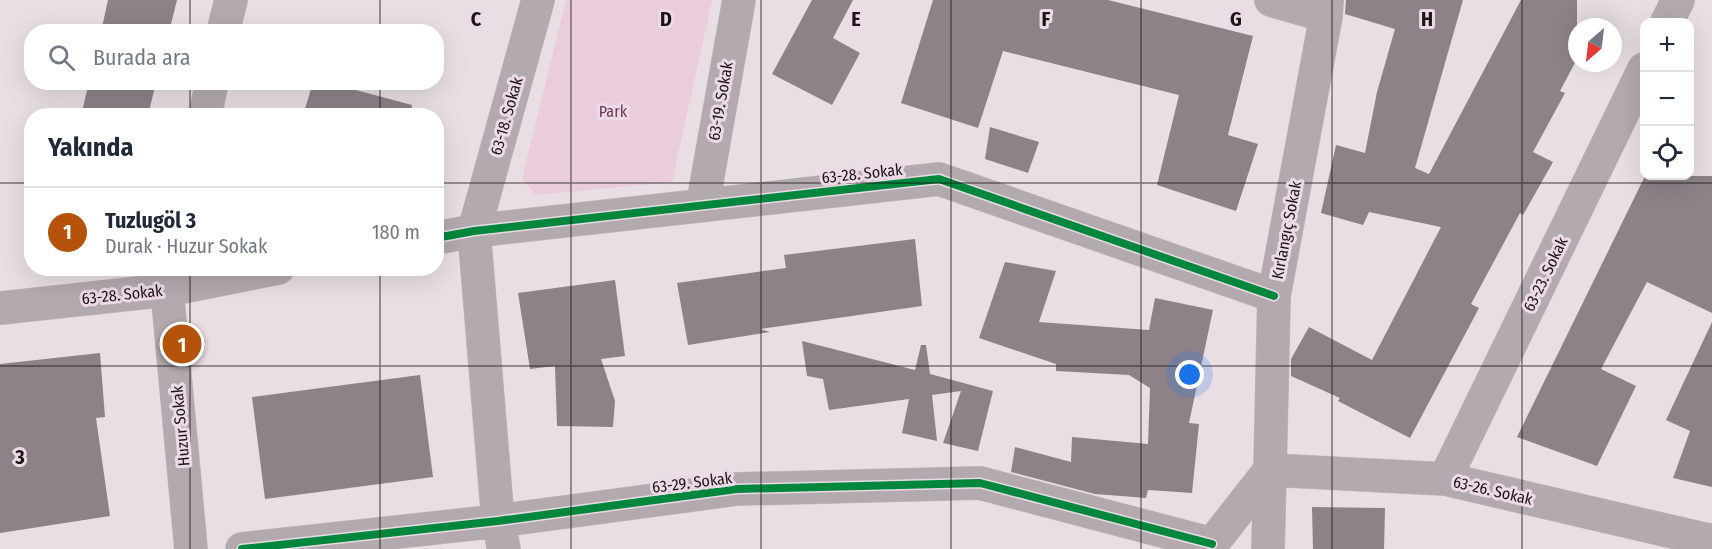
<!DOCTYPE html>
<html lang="tr">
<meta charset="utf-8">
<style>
body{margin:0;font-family:"Fira Sans Condensed",sans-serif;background:#f2f2f3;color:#1f2937}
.controls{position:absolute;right:18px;top:18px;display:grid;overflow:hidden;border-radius:12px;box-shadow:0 6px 24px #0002}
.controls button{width:54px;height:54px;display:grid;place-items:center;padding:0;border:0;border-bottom:2px solid #e0e1e3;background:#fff;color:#1f2937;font:30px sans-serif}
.compass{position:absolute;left:1568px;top:18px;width:54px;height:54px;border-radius:50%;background:#fff;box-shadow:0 6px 24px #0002;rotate:208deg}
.you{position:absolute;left:1190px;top:375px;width:21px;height:21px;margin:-15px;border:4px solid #fff;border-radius:50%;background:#1a73e8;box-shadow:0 0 0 9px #1a73e833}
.badge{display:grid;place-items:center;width:39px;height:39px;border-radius:50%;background:#b45309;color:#fff;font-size:20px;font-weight:700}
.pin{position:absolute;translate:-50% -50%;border:3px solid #fff;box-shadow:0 2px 6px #0006}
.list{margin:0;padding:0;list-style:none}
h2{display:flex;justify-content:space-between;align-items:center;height:78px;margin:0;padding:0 24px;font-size:26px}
h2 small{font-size:20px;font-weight:400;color:#747a83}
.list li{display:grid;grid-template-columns:39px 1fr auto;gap:18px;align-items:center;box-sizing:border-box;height:90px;padding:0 24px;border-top:2px solid #e0e1e3}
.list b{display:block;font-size:22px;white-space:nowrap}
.list p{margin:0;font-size:20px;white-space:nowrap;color:#747a83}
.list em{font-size:20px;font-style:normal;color:#747a83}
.icon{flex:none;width:33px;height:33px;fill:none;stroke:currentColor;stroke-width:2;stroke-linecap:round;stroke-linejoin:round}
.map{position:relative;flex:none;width:1712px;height:549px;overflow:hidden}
.search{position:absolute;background:#fff;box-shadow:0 6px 24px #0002;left:24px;top:24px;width:420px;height:66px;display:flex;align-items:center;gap:15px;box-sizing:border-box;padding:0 21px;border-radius:24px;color:#747a83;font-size:22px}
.panel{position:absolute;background:#fff;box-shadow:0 6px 24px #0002;left:24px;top:108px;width:420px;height:168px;border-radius:24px}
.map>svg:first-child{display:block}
</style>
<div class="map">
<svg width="1712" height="549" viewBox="0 0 1712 549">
<rect width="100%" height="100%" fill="#e8dee3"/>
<!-- green -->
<path fill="#eaccdd" d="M566,0h146l-40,182 -136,13 -14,-16z"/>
<!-- building -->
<path fill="#8e8289" d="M108,0h69l-8,32h-68z
M812,0h41l-20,38 27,15 -28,52 -60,-31z
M933,0h175l145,36 -25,99 30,9 -22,67 -79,-26 22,-90 -176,-44 -25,77 -77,-25z
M1346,0h117l-48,168 14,6 92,-174h56v59l-17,32 5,2 -32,59 20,10 -30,53 -3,-2 -49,91 8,4 -69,130 -72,-37 2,-3 -49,-22v-17l18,-32 63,33 69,-133 -72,-15 -6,13 -42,-12 15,-68 29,8 12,-61 18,-63 -50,-15z
M89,82h67l-8,34h-67z
M313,82h13l86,23 -1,11h-108z
M990,127l49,15 -11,31 -43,-14z
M1645,176h67v137l-65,-31 -46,87 35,17 -39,80 -80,-29z
M915,239l7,67 -162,23 10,3 -82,13 -11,-62 109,-15 -2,-13z
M1005,262l51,9 -17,51 110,8 6,-32 58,12 -24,113 10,1 -7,69 -44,-3 -2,8 -51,-4 -84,-22 4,-25 56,15 1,-25 76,7 2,-56 -21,-13 -73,-4v-7l-77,-26z
M615,280l10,76 -24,3 14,42 -2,26 -56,-1 -2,-60 -25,3 -12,-76z
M1712,322v165l-39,-9 17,-47 -24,-11z
M802,341l113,29 6,-25h5l4,29 63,17 -15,60 -35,-8 18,-52 -29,4 5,46 -35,-8 7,-34 -80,11 -6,-31 -16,-3z
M100,353l5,64 -9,1 14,98 -110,17v-169z
M420,375l13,102 -168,22 -13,-102z
M1312,507l73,1 -1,41h-71z"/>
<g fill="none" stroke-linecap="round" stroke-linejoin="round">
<defs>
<path id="street" d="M1271,0l55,16
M1667,22l11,-22
M223,32l8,-32
M205,116l7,-34
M703,203l36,-203
M436,238l38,-7 465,-52 335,117
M172,268l-5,22 24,259
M0,308l167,-18 111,-22
M1445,479l199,-410
M242,549l256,-28 239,-32 243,-6 232,61
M504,549l-6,-28 -24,-290 64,-231
M1208,549l62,-79 4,-174 52,-280 1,-16
M1268,549l2,-79 175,9 267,62"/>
</defs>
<!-- street casing -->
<use href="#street" stroke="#c2bbbe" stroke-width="34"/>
<!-- street -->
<use href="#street" stroke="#b2aaaf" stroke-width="33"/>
<defs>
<path id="cycleway" d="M436,238l38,-7 465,-52 335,117
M242,549l256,-28 239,-32 243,-6 232,61"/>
</defs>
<!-- cycleway casing -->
<use href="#cycleway" stroke="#ecdae4" stroke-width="11"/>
<!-- cycleway -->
<use href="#cycleway" stroke="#00873e" stroke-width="8"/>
</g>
<!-- grid -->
<path fill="none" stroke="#1b1518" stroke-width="1.5" stroke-opacity="0.55" d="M190,0v32M380,0v32M571,0v549M761,0v549M951,0v549M1141,0v549M1332,0v549M1522,0v549M190,82v34M380,82v34M0,183h32M436,183h1276M190,268v281M380,268v281M0,366h1712"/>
<g text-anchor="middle" stroke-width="6" stroke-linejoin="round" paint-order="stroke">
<!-- street labels -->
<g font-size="16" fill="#1b1518" stroke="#ecdae4">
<text transform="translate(720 101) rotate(-80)" y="6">63-19. Sokak</text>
<text transform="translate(506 116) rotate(-74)" y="6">63-18. Sokak</text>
<text transform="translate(862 173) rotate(-6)" y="6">63-28. Sokak</text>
<text transform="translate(1286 230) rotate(-79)" y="6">Kırlangıç Sokak</text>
<text transform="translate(1545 274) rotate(-64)" y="6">63-23. Sokak</text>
<text transform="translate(122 294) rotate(-6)" y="6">63-28. Sokak</text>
<text transform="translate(180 426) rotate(-95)" y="6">Huzur Sokak</text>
<text transform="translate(692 482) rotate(-7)" y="6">63-29. Sokak</text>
<text transform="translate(1493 490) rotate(13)" y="6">63-26. Sokak</text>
</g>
<!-- park labels -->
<g font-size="16" fill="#73375d" stroke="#ecdae4">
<text x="613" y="117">Park</text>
</g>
</g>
<g font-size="20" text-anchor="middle" font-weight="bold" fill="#1b1518" stroke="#ecdae4" stroke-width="6" stroke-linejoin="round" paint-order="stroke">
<text x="476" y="26">C</text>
<text x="666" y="26">D</text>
<text x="856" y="26">E</text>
<text x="1046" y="26">F</text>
<text x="1236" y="26">G</text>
<text x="1427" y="26">H</text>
<text x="20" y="464">3</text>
</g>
</svg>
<div class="controls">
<button>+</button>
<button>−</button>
<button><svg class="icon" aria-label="locate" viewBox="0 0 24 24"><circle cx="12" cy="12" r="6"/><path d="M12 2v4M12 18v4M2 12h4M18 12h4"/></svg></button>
</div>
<svg class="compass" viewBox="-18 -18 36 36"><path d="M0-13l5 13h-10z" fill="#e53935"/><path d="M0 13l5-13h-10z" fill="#747a83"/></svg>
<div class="you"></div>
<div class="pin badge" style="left:182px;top:344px">1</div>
<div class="search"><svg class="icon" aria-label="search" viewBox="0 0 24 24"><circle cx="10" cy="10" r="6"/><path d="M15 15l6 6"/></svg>Burada ara</div>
<section class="panel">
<h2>Yakında<small></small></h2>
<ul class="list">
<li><span class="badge">1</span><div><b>Tuzlugöl 3</b><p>Durak · Huzur Sokak</p></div><em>180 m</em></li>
</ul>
</section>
</div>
